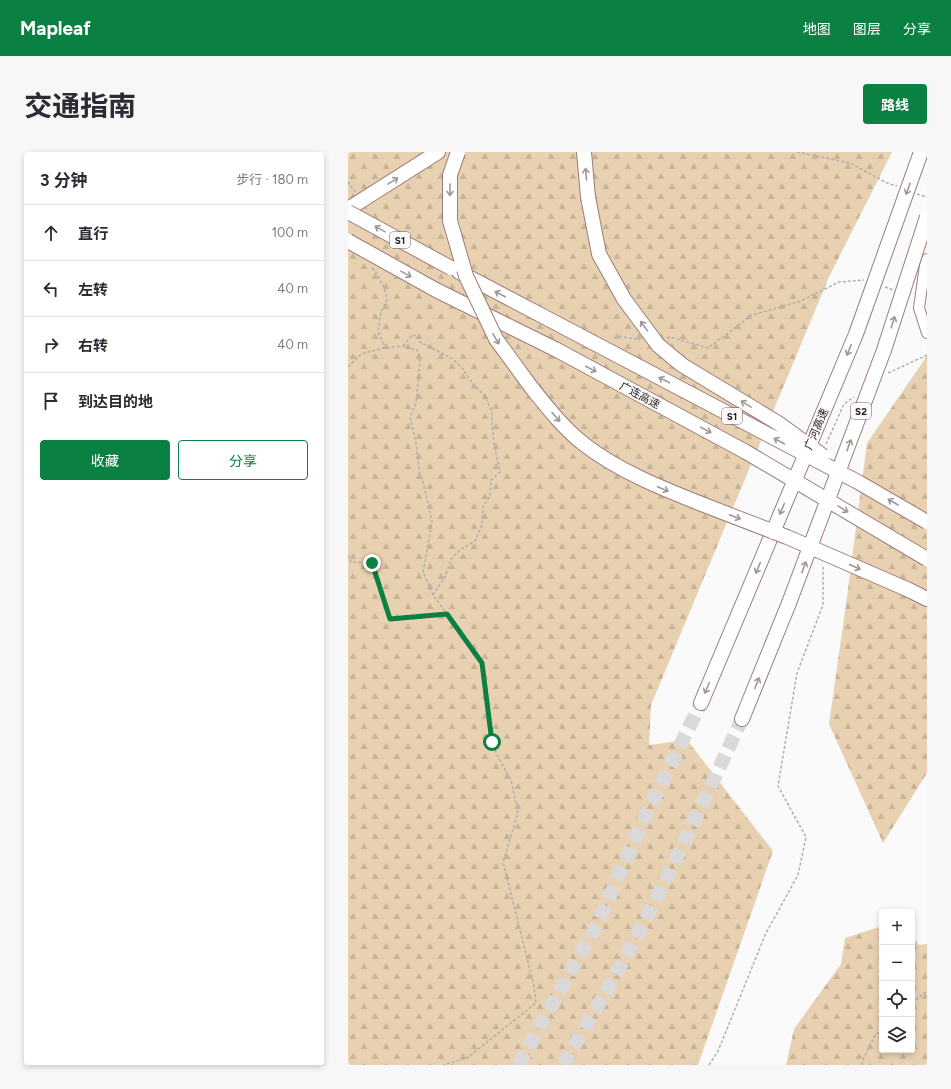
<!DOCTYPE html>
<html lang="zh">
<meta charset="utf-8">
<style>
body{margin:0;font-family:Figtree,"Noto Sans SC",sans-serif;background:#f7f7f7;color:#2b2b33}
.controls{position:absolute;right:12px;bottom:12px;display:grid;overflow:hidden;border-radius:4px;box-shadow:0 2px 6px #0003}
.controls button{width:36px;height:36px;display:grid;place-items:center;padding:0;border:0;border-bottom:1px solid #e1e1e2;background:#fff;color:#2b2b33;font:20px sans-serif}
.stop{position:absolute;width:12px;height:12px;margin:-9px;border:3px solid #0b8043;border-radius:50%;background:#fff}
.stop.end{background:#0b8043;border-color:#fff;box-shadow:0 1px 4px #0008}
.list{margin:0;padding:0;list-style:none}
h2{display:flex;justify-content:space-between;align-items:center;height:52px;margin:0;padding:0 16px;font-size:17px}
h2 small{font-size:13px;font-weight:400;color:#7c7c81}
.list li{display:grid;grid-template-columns:26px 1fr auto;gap:12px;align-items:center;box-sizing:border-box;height:56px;padding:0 16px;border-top:1px solid #e1e1e2}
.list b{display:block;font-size:15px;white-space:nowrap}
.list em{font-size:13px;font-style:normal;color:#7c7c81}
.actions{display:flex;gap:8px;padding:12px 16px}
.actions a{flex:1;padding:9px 0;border:1px solid #0b8043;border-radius:4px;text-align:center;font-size:14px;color:#0b8043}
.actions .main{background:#0b8043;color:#fff}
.icon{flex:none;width:22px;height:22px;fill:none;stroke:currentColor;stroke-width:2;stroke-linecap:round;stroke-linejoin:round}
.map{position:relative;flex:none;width:579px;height:913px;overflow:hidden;border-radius:4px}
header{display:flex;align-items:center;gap:24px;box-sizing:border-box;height:56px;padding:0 20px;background:#0b8043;color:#fff}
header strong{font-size:19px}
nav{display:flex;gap:22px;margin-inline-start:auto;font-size:14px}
.intro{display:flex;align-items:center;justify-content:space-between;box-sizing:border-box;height:96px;padding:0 24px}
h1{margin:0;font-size:28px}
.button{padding:10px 18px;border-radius:4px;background:#0b8043;color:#fff;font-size:14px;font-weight:700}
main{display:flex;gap:24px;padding:0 24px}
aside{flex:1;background:#fff;border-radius:4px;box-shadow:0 2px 6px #0003}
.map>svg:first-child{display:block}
</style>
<header>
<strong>Mapleaf</strong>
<nav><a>地图</a><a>图层</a><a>分享</a></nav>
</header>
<div class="intro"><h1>交通指南</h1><a class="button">路线</a></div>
<main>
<aside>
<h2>3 分钟<small>步行 · 180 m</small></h2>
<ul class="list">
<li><svg class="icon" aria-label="ahead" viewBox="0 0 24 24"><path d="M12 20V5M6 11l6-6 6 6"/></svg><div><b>直行</b></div><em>100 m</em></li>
<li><svg class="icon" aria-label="left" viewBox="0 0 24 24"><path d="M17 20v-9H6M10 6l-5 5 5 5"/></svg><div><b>左转</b></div><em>40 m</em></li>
<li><svg class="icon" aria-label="right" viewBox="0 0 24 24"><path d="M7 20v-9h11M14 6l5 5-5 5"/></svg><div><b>右转</b></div><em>40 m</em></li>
<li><svg class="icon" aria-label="arrive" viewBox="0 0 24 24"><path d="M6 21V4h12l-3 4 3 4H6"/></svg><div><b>到达目的地</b></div></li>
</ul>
<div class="actions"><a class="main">收藏</a><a>分享</a></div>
</aside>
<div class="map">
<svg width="579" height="913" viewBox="0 0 579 913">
<defs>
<pattern id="forest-firs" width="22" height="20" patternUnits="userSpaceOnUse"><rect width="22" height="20" fill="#e7d1b1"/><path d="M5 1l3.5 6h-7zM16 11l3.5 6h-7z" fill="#c6b398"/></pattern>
</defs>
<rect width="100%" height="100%" fill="#fafafa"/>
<!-- forest -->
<path fill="url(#forest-firs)" d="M0,0h544l-63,125 -178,428 -2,40 38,-5 86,111 -75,214h-350z
M579,204v417l-44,70 -54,-119 18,-127 20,-154z
M534,774v124h30v-115l7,10 8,-1v121h-141l8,-36 47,-65 4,-26z"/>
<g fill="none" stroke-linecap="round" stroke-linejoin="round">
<!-- highway-tunnel -->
<path stroke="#dad8d8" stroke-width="14" stroke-dasharray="14 7" stroke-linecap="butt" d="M170,913l80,-142 47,-106 56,-114
M215,913c27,-46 55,-93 80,-140 35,-68 67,-137 99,-206"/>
<defs>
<path id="minor" d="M579,107l-2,6 -6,43 8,25"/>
<path id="highway" d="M236,0l4,45
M0,57l90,-57
M111,120l76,40
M88,138l121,60
M183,235c16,20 33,42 54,58 34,26 74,42 114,58
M561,438l18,9
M353,551l72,-171
M394,567l47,-116"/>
</defs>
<!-- minor casing -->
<use href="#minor" stroke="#9d7c77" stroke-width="12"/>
<!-- highway casing -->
<use href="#highway" stroke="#9d7c77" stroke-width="16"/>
<!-- path -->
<path stroke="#b2aeae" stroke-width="1.5" stroke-dasharray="3 2" stroke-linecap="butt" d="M449,0l53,11 37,20 10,3
M0,30l7,10
M569,42l10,3
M24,116l5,6 8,16 2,10 -6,12 -3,20 4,8 2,8
M537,135l8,3
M271,184l21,4
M319,186l3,-1 38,11 44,-33 49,-14 38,-19 25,-2
M55,194l9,-11 5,1 3,6 33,17 10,10 10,15 11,11 8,16v13l2,20 6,28 -9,8 -1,16 -7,11 -1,18 -7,16 -15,9 -9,9 -6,18 -12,18
M0,215l13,-13 23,-6 19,-2 14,4 3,10 -4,43 -6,14 6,26 3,26 6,21 7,32 -9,50 10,23 14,19 35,49 10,79 5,13 14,25 7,33 -15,49 31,124 2,17 -69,55 -24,7
M540,221l39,-18
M478,292l18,-40 10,-7
M0,403l3,7 21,1 18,56 57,-5
M564,851l12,-10 3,-1
M361,913l9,-14 48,-118 32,-58 8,-38 -28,-51 19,-113 26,-68v-39
M514,913v-3l12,-25 8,-8"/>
<!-- minor -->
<use href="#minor" stroke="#fff" stroke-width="10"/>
<!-- highway -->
<use href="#highway" stroke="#fff" stroke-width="14"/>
<defs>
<path id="highway-bridge" d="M110,0l-8,23v46l16,55 30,63 35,48
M240,45l11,57 25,45 34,46 24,20 96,58 45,33
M0,60l103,56
M0,89l88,49
M187,160l323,170 69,40
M209,198l189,102 181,107
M351,351l88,34 122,53
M425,380l83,-198 65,-182
M441,451l95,-253 43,-133"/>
</defs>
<!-- highway-bridge casing -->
<use href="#highway-bridge" stroke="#9d7c77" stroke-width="16" stroke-linecap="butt"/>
<!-- highway-bridge -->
<use href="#highway-bridge" stroke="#fff" stroke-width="14"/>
</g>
<!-- one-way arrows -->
<defs><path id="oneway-shaft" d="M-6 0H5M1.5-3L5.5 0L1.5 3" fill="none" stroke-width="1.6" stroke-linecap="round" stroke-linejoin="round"/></defs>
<g stroke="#9e9898">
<use href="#oneway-shaft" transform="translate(238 22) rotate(-95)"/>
<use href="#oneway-shaft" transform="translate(45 29) rotate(-32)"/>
<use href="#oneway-shaft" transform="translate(560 37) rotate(110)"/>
<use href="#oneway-shaft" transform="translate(102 38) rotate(90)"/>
<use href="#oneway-shaft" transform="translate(32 77) rotate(-151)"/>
<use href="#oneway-shaft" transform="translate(58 122) rotate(29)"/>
<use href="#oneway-shaft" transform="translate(152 142) rotate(-152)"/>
<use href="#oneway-shaft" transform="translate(545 170) rotate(-72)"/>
<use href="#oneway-shaft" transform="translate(296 174) rotate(-126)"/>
<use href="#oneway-shaft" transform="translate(148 187) rotate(59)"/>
<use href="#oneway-shaft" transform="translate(501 198) rotate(113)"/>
<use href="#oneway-shaft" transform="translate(243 217) rotate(28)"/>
<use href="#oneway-shaft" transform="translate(316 228) rotate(-152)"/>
<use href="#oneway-shaft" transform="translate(398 252) rotate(-149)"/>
<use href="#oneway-shaft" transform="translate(208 265) rotate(49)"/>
<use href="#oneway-shaft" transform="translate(358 278) rotate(28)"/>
<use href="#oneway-shaft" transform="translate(431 289) rotate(-152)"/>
<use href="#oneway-shaft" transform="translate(501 293) rotate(-70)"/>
<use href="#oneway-shaft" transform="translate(315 337) rotate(23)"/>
<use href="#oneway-shaft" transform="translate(545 350) rotate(-150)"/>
<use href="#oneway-shaft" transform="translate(434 357) rotate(113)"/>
<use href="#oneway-shaft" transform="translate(495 357) rotate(31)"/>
<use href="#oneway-shaft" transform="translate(387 365) rotate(21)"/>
<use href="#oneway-shaft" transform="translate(456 415) rotate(-70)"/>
<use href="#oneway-shaft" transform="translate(507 415) rotate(24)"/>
<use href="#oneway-shaft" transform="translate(410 416) rotate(113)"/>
<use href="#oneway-shaft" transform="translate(409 531) rotate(-68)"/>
<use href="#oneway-shaft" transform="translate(359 536) rotate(113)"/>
</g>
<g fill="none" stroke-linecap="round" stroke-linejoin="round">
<!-- route -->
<path stroke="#0b8043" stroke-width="5" d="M24,411l18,56 57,-5 35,49 10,79"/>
</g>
<g text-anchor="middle" stroke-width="3.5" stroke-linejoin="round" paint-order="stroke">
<!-- shield labels -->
<g fill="#fafafa" stroke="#665d5c" stroke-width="1">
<rect x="42" y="80" width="20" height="16" rx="3"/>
<rect x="503" y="251" width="20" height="16" rx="3"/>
<rect x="374" y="256" width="20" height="16" rx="3"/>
</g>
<g font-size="10" font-weight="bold" fill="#271a19">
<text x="52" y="92">S1</text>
<text x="513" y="263">S2</text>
<text x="384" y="268">S1</text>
</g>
<!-- street labels -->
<g font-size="11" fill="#271a19" stroke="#fafafa">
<text transform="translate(292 243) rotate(28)" y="4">广连高速</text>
<text transform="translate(468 277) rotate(-67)" y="4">广河高速</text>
</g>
</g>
</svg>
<div class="controls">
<button>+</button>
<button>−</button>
<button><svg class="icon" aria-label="locate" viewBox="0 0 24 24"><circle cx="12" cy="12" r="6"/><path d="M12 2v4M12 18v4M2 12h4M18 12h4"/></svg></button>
<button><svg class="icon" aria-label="layers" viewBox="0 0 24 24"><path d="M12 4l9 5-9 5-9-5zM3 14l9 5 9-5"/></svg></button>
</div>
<div class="stop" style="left:144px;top:590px"></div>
<div class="stop end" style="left:24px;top:411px"></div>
</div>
</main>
